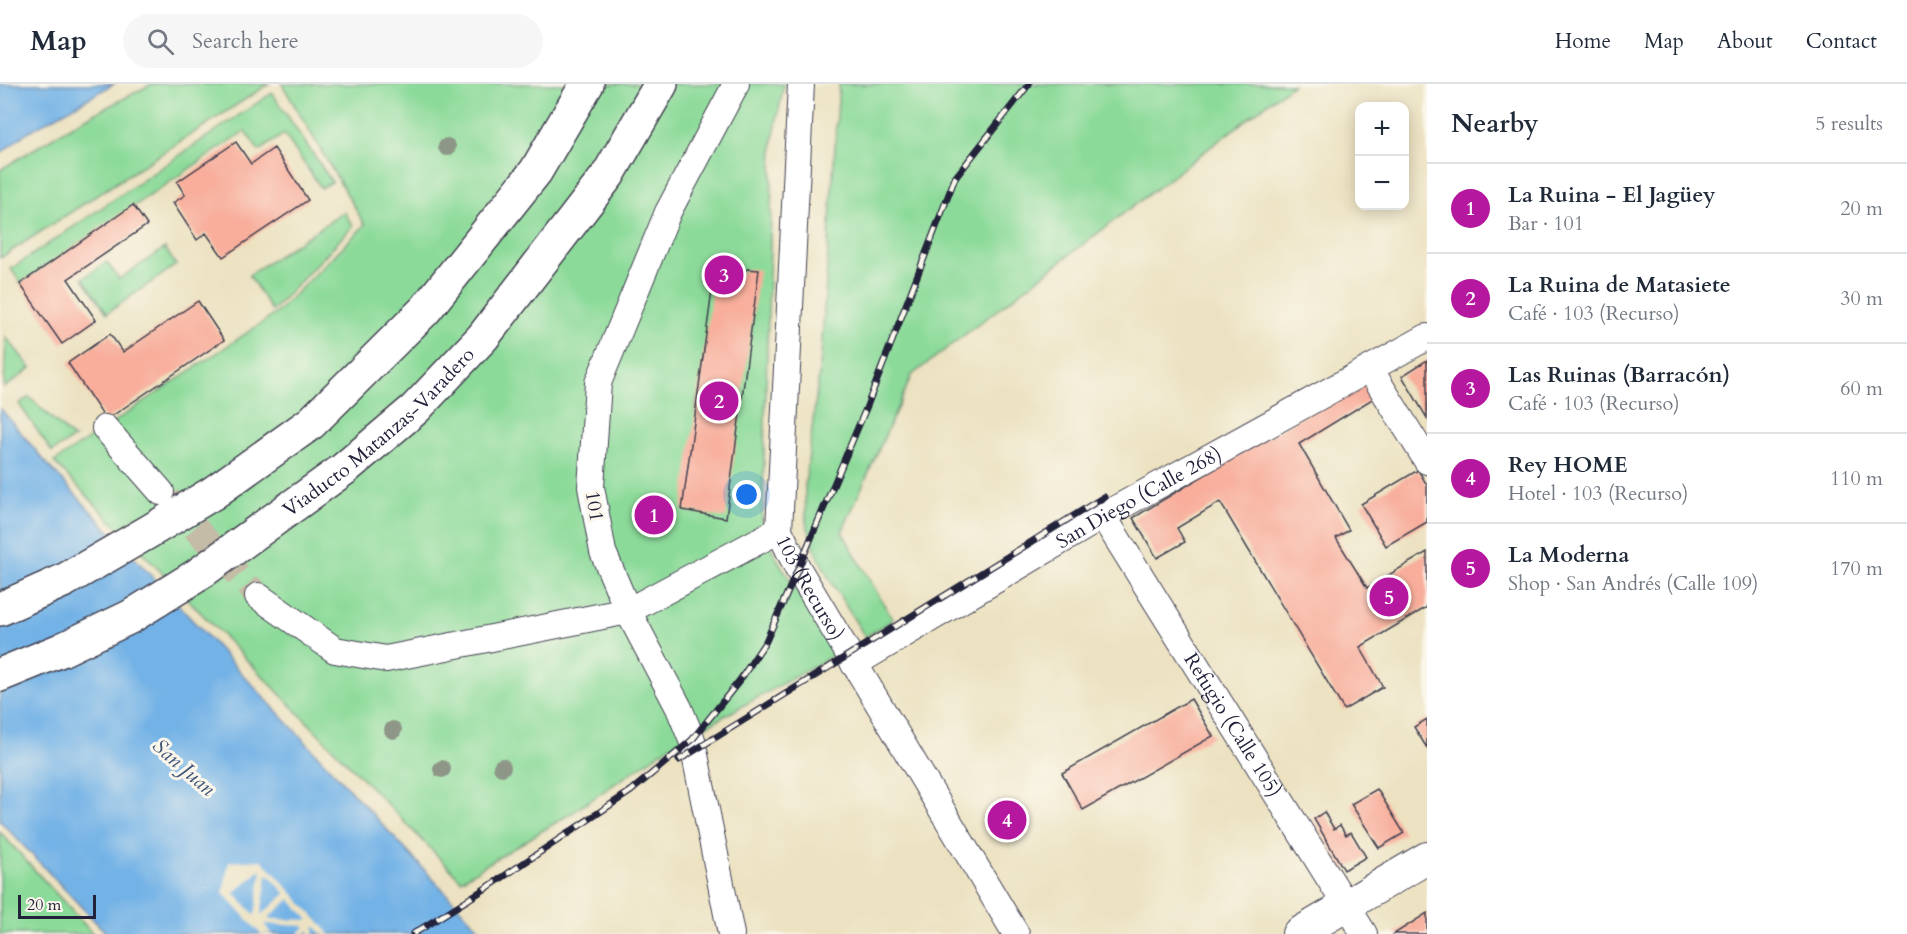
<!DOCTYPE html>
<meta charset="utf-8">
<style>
body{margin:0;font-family:Cardo,serif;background:#f6f6f7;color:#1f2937}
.controls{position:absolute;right:18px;top:18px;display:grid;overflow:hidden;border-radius:12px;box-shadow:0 3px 15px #0003}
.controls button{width:54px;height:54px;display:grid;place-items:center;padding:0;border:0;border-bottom:2px solid #e0e1e3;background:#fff;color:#1f2937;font:30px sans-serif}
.scale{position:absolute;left:18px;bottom:15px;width:78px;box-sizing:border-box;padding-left:6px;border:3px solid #22223b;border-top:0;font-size:16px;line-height:21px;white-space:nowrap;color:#22223b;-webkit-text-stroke:4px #fbf7ec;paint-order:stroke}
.you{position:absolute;left:747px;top:411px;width:21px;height:21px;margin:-15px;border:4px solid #fff;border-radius:50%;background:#1a73e8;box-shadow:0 0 0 9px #1a73e833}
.badge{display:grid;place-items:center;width:39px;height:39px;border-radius:50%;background:#b5179e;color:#fff;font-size:20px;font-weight:700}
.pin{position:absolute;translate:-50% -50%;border:3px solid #fff;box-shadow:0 2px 6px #0006}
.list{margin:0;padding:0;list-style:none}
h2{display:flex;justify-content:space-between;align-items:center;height:78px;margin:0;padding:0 24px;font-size:26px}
h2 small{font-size:20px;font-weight:400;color:#747a83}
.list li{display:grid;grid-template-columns:39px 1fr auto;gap:18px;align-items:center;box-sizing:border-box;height:90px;padding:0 24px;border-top:2px solid #e0e1e3}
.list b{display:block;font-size:22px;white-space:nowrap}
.list p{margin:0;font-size:20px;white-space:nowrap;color:#747a83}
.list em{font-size:20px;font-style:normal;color:#747a83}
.icon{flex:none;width:33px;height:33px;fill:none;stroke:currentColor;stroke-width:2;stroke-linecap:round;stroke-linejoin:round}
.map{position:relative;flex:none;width:1427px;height:850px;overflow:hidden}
header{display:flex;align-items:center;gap:36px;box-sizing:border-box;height:84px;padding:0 30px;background:#fff;border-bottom:2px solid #e0e1e3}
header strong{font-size:28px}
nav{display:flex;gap:33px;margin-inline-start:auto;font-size:21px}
.search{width:420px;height:54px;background:#f6f6f7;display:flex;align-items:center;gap:15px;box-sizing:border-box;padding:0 21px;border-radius:33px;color:#747a83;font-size:22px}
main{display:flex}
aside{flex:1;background:#fff}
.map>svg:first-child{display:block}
</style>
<header>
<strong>Map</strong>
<div class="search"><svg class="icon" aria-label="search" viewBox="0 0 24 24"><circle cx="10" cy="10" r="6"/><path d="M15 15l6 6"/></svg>Search here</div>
<nav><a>Home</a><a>Map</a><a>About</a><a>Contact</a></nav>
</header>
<main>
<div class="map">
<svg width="1427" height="850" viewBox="0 0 1427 850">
<rect width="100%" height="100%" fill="#fbf7ec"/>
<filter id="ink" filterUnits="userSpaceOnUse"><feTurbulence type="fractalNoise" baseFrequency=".0167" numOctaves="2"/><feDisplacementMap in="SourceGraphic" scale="12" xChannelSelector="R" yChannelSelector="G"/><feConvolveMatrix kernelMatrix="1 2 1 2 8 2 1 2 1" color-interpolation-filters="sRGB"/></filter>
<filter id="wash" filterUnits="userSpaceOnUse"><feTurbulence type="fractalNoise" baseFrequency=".008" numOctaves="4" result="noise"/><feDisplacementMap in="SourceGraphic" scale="24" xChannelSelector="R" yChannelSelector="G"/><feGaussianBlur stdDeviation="1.35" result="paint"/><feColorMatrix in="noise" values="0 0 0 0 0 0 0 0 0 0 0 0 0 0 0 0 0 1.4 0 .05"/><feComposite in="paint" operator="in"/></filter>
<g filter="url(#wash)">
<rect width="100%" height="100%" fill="#ece2c1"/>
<!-- green -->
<path fill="#8bda99" stroke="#567e6a" stroke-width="1.5" d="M152,0h117l-269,174v-88l78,-48z
M282,0h502l-11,56 -11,388 14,29 60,97 -164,91 -102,69 -109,66 -407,-418 221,-148 90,-89z
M839,0h454l-381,291 -70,157 51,88 -28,17 -37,-60 -13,-28 -9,-27 -1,-36 16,-129z
M272,9l60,89 -11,6 -37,-54 -25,17 -14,-20 -224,152 -10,-14z
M344,128l9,14 -81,85 -23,-36z
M165,164l11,17 -69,48 -24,-35 24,-16 12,17z
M6,253l25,31 -27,20z
M29,313l44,41h1l-22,14 -33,-48z
M0,748l93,102h-93z"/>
<!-- water -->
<path fill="#73b2e6" stroke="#4a6a90" stroke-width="1.5" d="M0,0h114l-88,49 -26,21z
M0,324l49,58 435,468h-377l-107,-113z"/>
<!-- pier -->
<path fill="#ece2c1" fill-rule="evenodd" d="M262,776l68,74h-8l-7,-8 -1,8h-5v-4l-4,4h-7l8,-8 -42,-2 8,10h-11l-38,-41 6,-31zM262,785v1l-7,45 -21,-22zM268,790l18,20 -25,21 6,-40zM290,815l19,21 -42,-1z"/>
<g id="blocks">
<!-- building -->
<path fill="#f8ae9b" d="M236,58l15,22 23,-16 34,52 -85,57 -17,-24 -9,7 -24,-37 12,-8 -8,-13z
M133,121l14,20 -79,54 28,41 -34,24 -42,-60z
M747,185l12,1 -33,248 -44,-8 30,-219z
M198,217l26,39 -118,80 -38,-57 42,-29 13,18z
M1427,276v58l-25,-42z
M1363,296l11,18 -75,46 50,86 -13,8 31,50 60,-36v55l-67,40 23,40 -39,23 -124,-208 -43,26 8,14 -28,16 -24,-40z
M1418,386l9,15v37l-41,24 -25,-42z
M1191,615l22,37 -130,74 -21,-37z
M1427,635v29l-13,-21z
M1377,705l27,44 -25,15 -28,-44z
M1324,728l10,17 6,-4 6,10 5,-3 15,25 -22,13 -30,-51z
M1427,829v21h-33z"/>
</g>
</g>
<g filter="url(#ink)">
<use href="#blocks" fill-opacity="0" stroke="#403f4f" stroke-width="1.5"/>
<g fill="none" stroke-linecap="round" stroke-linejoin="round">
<!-- minor-tunnel -->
<path stroke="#c4bca6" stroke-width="26" stroke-dasharray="26 13" stroke-linecap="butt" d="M168,415l90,97"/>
<defs>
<g id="minor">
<path id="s1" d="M801,0l-22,446 19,39 218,365"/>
<path d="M1370,285l57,92"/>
<path d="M105,344l56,64"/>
<path id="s2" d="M1103,432l261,418"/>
<path d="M258,512l77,54 51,9 242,-48 151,-81"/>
<path id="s3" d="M854,580l249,-148 324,-179"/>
<path d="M731,850l-39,-194 -13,-32 -51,-97 -25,-59 -12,-65 7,-104 70,-171 68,-128"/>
</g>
<path id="major" d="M1298,850l129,-76"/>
<g id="highway">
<path d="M0,525l65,-29 85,-49 63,-38 98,-70 114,-113 111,-139 51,-87"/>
<path id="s4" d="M0,591l61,-25 69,-33 66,-41 148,-107 71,-60 68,-72 125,-162 53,-91"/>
</g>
</defs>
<!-- minor casing -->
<use href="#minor" stroke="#403f4f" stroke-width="28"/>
<!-- major casing -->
<use href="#major" stroke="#403f4f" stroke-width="34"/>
<!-- highway casing -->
<use href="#highway" stroke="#403f4f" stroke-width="36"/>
<!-- minor -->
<use href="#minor" stroke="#fff" stroke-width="26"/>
<!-- major -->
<use href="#major" stroke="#fff" stroke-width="32"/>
<!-- highway -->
<use href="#highway" stroke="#fff" stroke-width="33"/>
<defs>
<path id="rail" d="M679,676l425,-263
M413,850l78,-49 140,-94 61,-51 48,-60 26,-39 32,-72 69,-163 88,-228 74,-94"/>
</defs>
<!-- rail casing -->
<use href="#rail" stroke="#22223b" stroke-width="7"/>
<!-- rail -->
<use href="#rail" stroke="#fbf7ec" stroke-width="4.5" stroke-dasharray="14" stroke-linecap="butt"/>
</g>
<!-- trees -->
<g fill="#8e9787">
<circle cx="447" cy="63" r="9"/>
<circle cx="393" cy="646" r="9"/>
<circle cx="502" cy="683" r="9"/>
<circle cx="442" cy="685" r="9"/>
</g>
</g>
<g text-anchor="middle" stroke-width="6" stroke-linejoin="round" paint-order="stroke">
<!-- street labels -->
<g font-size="20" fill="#22223b" stroke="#fbf7ec">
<text dy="7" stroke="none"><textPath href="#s4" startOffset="453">Viaducto Matanzas-Varadero</textPath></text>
<text dy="7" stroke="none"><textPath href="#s3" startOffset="330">San Diego (Calle 268)</textPath></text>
<text transform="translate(595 422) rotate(81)" y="7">101</text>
<text dy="7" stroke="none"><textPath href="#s1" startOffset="512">103 (Recurso)</textPath></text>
<text dy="7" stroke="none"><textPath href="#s2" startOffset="246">Refugio (Calle 105)</textPath></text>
</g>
<!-- water labels -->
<g font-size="21" font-style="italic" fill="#3e5477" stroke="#fbf7ec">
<text transform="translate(184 683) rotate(41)" y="7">San Juan</text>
</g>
</g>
</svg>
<div class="controls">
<button>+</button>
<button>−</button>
</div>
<div class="scale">20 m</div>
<div class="you"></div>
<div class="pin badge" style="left:654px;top:431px">1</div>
<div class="pin badge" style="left:719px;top:317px">2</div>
<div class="pin badge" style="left:724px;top:191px">3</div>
<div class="pin badge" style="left:1007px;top:736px">4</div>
<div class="pin badge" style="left:1389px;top:513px">5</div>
</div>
<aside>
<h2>Nearby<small>5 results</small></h2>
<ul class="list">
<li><span class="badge">1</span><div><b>La Ruina - El Jagüey</b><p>Bar · 101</p></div><em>20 m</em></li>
<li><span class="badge">2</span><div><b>La Ruina de Matasiete</b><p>Café · 103 (Recurso)</p></div><em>30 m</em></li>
<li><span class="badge">3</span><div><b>Las Ruinas (Barracón)</b><p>Café · 103 (Recurso)</p></div><em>60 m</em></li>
<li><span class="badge">4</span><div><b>Rey HOME</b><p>Hotel · 103 (Recurso)</p></div><em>110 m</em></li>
<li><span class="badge">5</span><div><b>La Moderna</b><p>Shop · San Andrés (Calle 109)</p></div><em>170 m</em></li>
</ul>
</aside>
</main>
